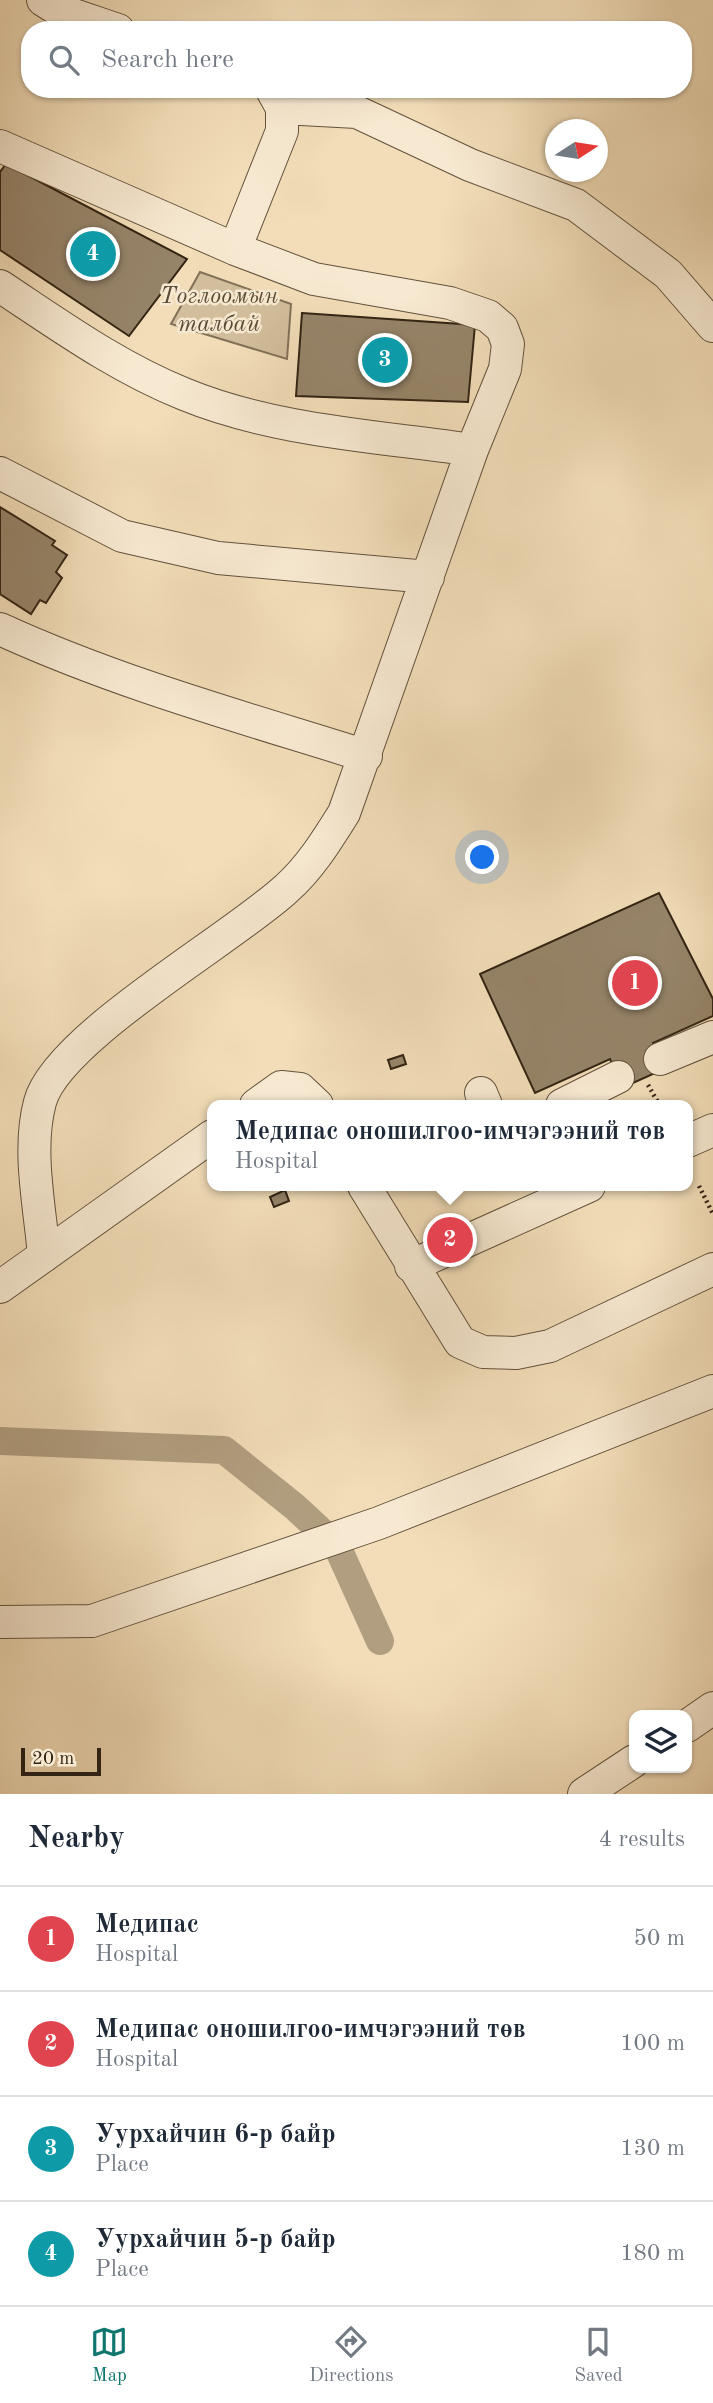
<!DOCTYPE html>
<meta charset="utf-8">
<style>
body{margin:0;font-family:"Old Standard TT",serif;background:#f2f2f3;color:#1f2937}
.controls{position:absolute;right:21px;bottom:21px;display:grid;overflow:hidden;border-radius:14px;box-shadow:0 2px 5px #0004}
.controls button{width:63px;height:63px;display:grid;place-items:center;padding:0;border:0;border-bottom:2px solid #e0e1e3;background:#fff;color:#1f2937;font:35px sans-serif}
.compass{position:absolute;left:545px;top:119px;width:63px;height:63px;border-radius:50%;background:#fff;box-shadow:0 2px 5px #0004;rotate:78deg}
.scale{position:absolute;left:21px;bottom:18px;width:80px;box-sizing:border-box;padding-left:7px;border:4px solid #332413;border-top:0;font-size:19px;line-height:24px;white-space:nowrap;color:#332413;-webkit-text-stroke:5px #f7e9d1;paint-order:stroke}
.you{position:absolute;left:483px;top:858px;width:24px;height:24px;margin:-18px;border:5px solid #fff;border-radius:50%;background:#1a73e8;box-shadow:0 0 0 10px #1a73e833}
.badge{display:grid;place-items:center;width:46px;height:46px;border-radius:50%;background:#0f766e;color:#fff;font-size:23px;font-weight:700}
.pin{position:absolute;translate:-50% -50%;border:4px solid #fff;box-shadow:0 2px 7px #0006}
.popup{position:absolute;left:207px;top:1100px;width:486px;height:91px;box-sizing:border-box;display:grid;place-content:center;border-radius:14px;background:#fff;filter:drop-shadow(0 2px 5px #0005);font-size:23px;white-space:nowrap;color:#747a83}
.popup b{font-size:26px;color:#1f2937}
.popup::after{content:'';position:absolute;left:50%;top:100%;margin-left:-14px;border:14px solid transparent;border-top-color:#fff}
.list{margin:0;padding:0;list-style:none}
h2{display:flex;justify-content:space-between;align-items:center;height:91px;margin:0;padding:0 28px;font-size:30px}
h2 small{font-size:23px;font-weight:400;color:#747a83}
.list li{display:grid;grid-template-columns:46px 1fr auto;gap:21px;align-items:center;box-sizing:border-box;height:105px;padding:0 28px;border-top:2px solid #e0e1e3}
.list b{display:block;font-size:26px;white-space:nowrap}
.list p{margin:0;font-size:23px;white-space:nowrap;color:#747a83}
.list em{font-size:23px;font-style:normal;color:#747a83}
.icon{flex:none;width:38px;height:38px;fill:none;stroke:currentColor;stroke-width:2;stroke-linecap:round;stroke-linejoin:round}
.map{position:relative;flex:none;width:713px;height:1794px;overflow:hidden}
.search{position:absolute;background:#fff;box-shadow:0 2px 5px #0004;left:21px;right:21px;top:21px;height:77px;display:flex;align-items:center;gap:18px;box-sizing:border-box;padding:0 24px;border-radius:28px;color:#747a83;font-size:26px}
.sheet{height:511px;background:#fff}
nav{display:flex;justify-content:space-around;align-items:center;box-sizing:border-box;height:98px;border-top:2px solid #e0e1e3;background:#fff;font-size:19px;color:#747a83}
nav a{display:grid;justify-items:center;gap:4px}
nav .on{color:#0f766e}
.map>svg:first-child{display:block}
</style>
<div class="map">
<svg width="713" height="1794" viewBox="0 0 713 1794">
<rect width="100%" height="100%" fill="#f2ddb8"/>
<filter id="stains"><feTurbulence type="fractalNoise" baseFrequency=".00286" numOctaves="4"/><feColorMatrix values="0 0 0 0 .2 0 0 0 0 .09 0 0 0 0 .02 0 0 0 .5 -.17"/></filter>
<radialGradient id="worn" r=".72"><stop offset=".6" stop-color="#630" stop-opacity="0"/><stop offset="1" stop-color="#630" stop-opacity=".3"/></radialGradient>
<!-- green -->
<path fill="#d2be9c" stroke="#827158" stroke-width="2" d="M200,272l91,32 -4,55 -116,-35z"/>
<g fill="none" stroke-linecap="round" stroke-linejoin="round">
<!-- canal -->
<path stroke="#b19e80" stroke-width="28" d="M0,1441l224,9 71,57 42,39 43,95"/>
</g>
<!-- building -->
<path fill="#968469" stroke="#332413" stroke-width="2" d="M6,164l181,95 -58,77 -129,-86v-78z
M302,313l173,12 -7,77 -172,-6z
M0,507l55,34 -3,4 15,10 -11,17 6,6 -16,25 -6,-3 -9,14 -31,-20z
M659,893l54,106v17l-60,27 11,26 -42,19 -12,-29 -75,34 -55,-119z
M403,1055l3,9 -15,5 -3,-9z
M285,1190l4,11 -15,6 -4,-10z"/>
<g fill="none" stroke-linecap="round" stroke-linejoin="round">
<defs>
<path id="minor" d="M43,0l16,10 59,20
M282,108l75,4 113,53 106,40 92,69 45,52
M0,146l235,103 79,30 136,24 38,13 14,12 6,16 -3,25 -33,81 -128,363c-17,27 -34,55 -58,76 -54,50 -229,149 -246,213 -13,48 0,105 4,154
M235,249l47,-118v-23l-10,-18
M0,286c59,39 117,81 184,108 90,37 192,42 288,56
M0,473l122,63 96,22 210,19
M0,629c118,54 242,88 366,127
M660,1059l53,-22
M481,1093l5,12
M256,1105l25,-18 19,2 17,16
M562,1105l56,-28
M688,1141l25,-11
M364,1186l96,156 23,10 33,1 34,-7 163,-77
M411,1266l178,-80
M0,1287l212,-151
M0,1622l92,-1 287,-98 334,-132
M687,1726l26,-18
M584,1794l50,-33"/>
</defs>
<!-- minor casing -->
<use href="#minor" stroke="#63523c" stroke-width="34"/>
<!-- path -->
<path stroke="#332413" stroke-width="4.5" stroke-dasharray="2 3.5" stroke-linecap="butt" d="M648,1085l11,19
M699,1186l14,28"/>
<!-- minor -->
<use href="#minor" stroke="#f7e9d1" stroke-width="32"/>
</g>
<g text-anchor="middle" stroke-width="5" stroke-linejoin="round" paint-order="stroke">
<!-- park labels -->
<g font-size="24" font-style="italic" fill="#5b4a35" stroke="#f7e9d1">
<text x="219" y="303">Тоглоомын<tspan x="219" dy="28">талбай</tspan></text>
</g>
</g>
<rect width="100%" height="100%" filter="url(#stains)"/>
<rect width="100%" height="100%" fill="url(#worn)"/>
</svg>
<div class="controls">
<button><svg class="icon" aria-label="layers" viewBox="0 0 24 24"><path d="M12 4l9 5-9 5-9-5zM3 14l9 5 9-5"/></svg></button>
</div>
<svg class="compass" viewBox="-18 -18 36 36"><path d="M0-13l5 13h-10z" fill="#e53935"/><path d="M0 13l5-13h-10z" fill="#747a83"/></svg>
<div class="scale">20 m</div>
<div class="you"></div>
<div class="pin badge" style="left:635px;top:983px;background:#e0444e">1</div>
<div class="pin badge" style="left:450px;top:1240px;background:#e0444e">2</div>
<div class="popup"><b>Медипас оношилгоо-имчэгээний төв</b>Hospital</div>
<div class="pin badge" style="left:385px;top:360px;background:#0f9aa8">3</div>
<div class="pin badge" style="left:93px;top:254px;background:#0f9aa8">4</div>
<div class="search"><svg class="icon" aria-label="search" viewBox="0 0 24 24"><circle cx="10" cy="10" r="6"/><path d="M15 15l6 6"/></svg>Search here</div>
</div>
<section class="sheet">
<h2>Nearby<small>4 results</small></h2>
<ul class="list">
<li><span class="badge" style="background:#e0444e">1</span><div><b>Медипас</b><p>Hospital</p></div><em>50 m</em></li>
<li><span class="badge" style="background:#e0444e">2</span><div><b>Медипас оношилгоо-имчэгээний төв</b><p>Hospital</p></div><em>100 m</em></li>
<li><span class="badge" style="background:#0f9aa8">3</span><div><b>Уурхайчин 6-р байр</b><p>Place</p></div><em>130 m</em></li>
<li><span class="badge" style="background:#0f9aa8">4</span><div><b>Уурхайчин 5-р байр</b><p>Place</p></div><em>180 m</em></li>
</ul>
</section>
<nav>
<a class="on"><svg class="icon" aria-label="map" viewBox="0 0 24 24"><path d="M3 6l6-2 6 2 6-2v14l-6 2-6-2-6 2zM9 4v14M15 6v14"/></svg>Map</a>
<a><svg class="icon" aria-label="directions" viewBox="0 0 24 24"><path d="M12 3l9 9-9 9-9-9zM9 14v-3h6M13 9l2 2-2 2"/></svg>Directions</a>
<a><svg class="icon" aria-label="saved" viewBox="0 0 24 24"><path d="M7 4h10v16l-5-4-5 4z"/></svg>Saved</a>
</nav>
